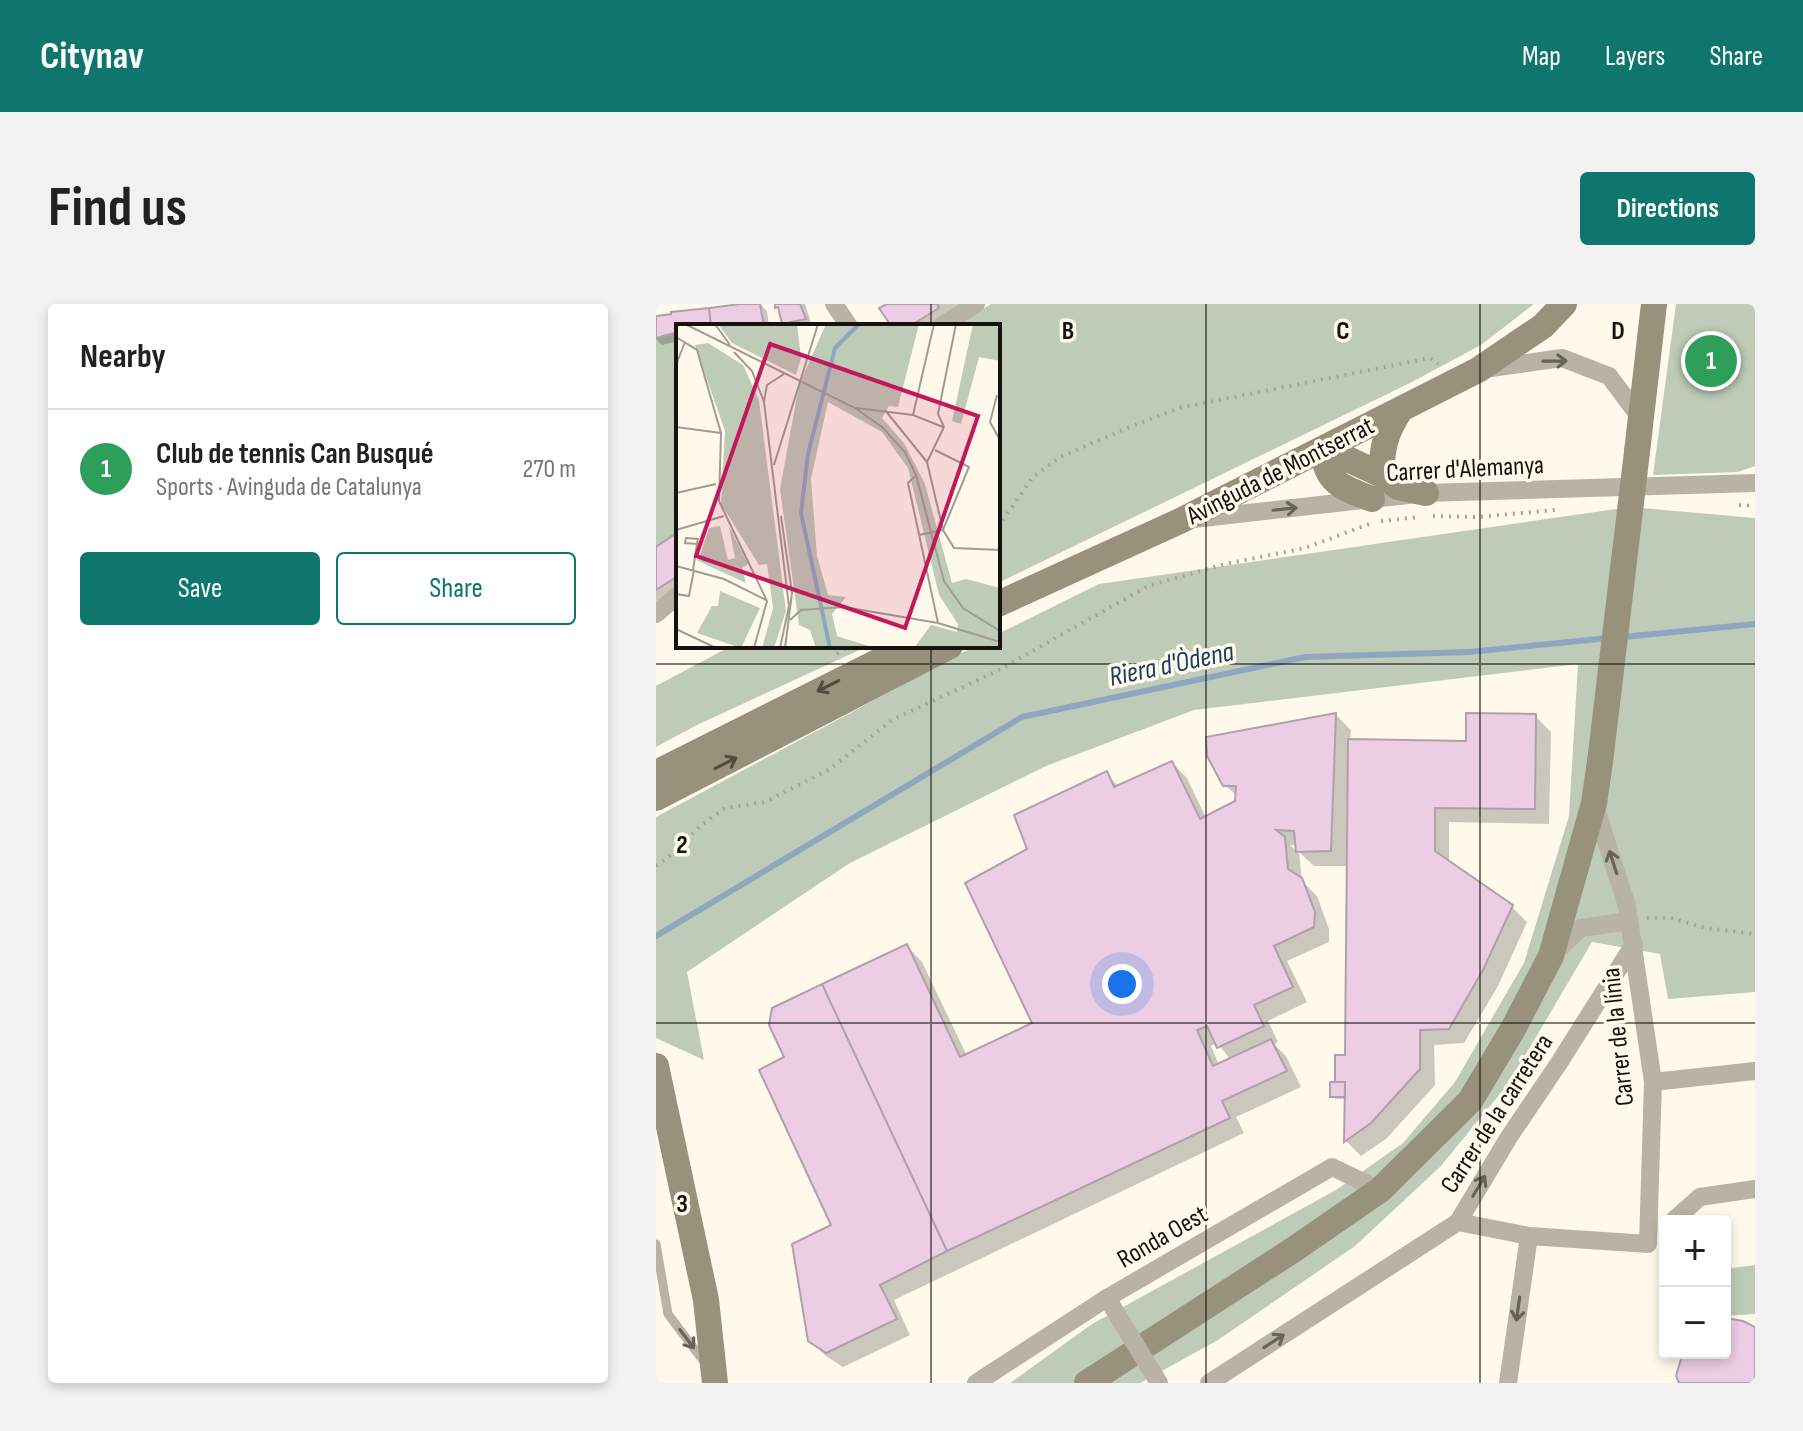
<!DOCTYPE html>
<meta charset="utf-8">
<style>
body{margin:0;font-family:"Sofia Sans Condensed",sans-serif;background:#f2f2f2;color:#222}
.controls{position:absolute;right:24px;bottom:24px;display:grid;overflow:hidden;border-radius:8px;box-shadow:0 4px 12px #0003}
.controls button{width:72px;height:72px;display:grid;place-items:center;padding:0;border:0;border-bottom:2px solid #e0e0e0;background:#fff;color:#222;font:40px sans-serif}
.you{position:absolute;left:466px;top:680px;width:28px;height:28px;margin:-20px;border:6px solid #fff;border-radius:50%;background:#1a73e8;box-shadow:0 0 0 12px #1a73e833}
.badge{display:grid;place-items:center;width:52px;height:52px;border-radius:50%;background:#0f766e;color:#fff;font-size:26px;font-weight:700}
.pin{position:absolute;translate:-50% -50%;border:4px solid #fff;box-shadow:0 2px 8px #0006}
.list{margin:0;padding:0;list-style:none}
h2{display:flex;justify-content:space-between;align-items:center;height:104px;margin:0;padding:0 32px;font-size:34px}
h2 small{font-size:26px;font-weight:400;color:#767676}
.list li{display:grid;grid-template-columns:52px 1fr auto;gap:24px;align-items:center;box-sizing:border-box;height:120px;padding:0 32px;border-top:2px solid #e0e0e0}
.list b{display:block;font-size:30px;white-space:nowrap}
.list p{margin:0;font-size:26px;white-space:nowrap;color:#767676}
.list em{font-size:26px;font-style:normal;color:#767676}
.actions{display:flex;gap:16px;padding:24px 32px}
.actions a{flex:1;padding:18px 0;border:2px solid #0f766e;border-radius:8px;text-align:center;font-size:28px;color:#0f766e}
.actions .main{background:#0f766e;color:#fff}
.map{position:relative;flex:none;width:1099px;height:1079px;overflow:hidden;border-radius:8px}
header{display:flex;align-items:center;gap:48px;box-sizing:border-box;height:112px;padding:0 40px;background:#0f766e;color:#fff}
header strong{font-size:38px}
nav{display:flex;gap:44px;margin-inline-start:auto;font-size:28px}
.intro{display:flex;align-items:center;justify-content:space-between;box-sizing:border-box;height:192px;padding:0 48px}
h1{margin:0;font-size:56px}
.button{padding:20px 36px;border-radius:8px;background:#0f766e;color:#fff;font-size:28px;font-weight:700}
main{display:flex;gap:48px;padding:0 48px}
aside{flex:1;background:#fff;border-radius:8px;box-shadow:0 4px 12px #0003}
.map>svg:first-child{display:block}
</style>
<header>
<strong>Citynav</strong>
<nav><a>Map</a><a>Layers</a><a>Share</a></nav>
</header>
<div class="intro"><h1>Find us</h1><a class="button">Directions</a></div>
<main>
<aside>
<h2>Nearby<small></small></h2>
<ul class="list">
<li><span class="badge" style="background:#2e9e5b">1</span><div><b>Club de tennis Can Busqué</b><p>Sports · Avinguda de Catalunya</p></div><em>270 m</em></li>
</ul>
<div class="actions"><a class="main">Save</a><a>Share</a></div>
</aside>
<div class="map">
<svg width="1099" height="1079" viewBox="0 0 1099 1079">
<rect width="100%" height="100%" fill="#fff9ec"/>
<!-- green -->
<path fill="#beccb7" d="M335,0h543l-53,41 -71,38 -412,200v-257h-42z
M1020,0h79v162l-17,6 -85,3z
M22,28v207l-3,-4 -19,12v-209z
M974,203l125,11v474l-87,7 -8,-45 -68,-12 -83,141 -69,84 -85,79 -137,94 -78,43h-130l82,-59 244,-134 67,-47 52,-61 69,-119 45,-147 9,-152 -384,46 -148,56 -196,97 -163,109 17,88 -48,-22v-221l319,-171h23v-12l101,-50z
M75,342h137l-173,80 -39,21v-61z
M1099,961v49l-30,2v-47z"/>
<!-- shadow -->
<path fill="#0003" fill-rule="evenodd" d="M96,0h8l7,7 2,15h-91v15l-16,4 -6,-6v-21z
M121,0h28l7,22h-25z
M235,0h73l-35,22h-36z
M22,236v55l-22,14v-60z
M680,411l15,15 -1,11 118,2 67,-27 16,16 -2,92 -100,-2v42l62,42 16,16 -29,64 -34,57 -30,2 1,40 -48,53 -26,18 -15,-15v-42h-10l-4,-3 15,-39 2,-191h-35l-15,-14 3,29 15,15 12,33v13l-42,19 20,41 -39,19 10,21 -4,2 12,12 15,31 -65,30 8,16 -350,167 16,35 -67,32 -17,-11 -16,-16 24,-114 -48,-168 121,-112 15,16 45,94 67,-32 -5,-174 77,-77 13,14 53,-24 15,15 19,40 31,-16 1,-5 -13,-12zM634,541h8l1,9zM561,739l14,17 -12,5 -8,-19z"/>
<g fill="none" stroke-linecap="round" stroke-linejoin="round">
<!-- stream -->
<path stroke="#8fa6c1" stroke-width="6" d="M967,333l132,-13
M0,632l366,-219 283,-60 164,-5 139,-14"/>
</g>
<!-- building -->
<path fill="#eccde4" stroke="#afa0ab" stroke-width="2" d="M84,0h20l4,22h-53l-2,-18z
M119,0h25l6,15 -24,5 -4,-17 -3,1z
M231,0h50l2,4 -29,18h-19l-12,-18z
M53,4l2,18h-33v6l-22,6v-22l15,-2v-2z
M19,230l3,5v37l-22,14v-43z
M680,409l-5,138 -35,1 -2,-21 -18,-1 9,7 3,32 14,9 13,34 -1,15 -40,19 19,41 -39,18 10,21 -47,22 -10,-22 -10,4 16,36 58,-27 16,32 -65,30 8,17 -283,133 -125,-267 85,-40 53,113 72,-34 -67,-140 62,-34 -13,-34 93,-44 7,16 58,-26 28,58 35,-18 1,-15h-13l-16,-30 -1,-19z
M810,409l70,1 -1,95 -100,-1v43l78,54 -30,65 -34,59 -29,1v39l-49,54 -27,19 1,-60h-10v-27h10l3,-316 118,2z
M166,680l125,267 -67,34 17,34 -71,34 -18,-12 -16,-97 39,-19 -72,-155 25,-13 -15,-32 3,-17z
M674,778h15v15h-15z
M1069,1014l18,3 12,6v56h-76l-3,-7 5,-17 -3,-6h47z"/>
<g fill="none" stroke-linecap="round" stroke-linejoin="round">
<!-- path -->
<path stroke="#a9a49a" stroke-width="4" stroke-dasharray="2 6" stroke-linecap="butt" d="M1083,201l16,1
M777,212l45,1 77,-7
M725,217l39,-4
M342,223l35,-50 27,-20 65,-28 54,-21 251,-50 8,6
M181,350l11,-8
M0,562l21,-16 22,-23 26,-19 40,-6 65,-33 62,-49 105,-49 151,-85 77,-22 80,-16 67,-25
M991,614h24l34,10 50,6"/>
<!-- lane -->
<path stroke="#b8b3a5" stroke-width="9" d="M0,940l12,70 37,49"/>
<!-- street -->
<path stroke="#b8b3a5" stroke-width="18" d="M178,0l15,22
M285,22l35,-22
M828,65l78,-11 47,18 33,44
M538,215l232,-26 329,-10
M0,310l22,-19
M938,499l33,103 26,176 -5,162
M895,652l30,-28 48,-7
M997,778l102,-11
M1017,917l27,-24 55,-8
M802,918l71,14 119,8
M320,1079l131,-85 225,-131 48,23
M553,1079l249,-161 51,-85 50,-74 75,-119
M852,1079l21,-147"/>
<!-- secondary -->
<path stroke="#98917c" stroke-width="26" d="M745,105c-15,23 -20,39 -19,66l16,12 28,6
M981,148l17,-148
M716,195c-28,-10 -49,-17 -48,-51l58,27
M342,300l182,-83 298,-151 65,-44 21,-22
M0,469l253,-127
M0,494l294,-152
M0,762l50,234 9,83
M431,1079l206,-133 87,-60 90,-89 43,-72 38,-73 43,-153 6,-41"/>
<!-- street-bridge -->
<path stroke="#b8b3a5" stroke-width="18" d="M451,994l52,85"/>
<!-- secondary-bridge -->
<path stroke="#98917c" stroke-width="26" d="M944,458l37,-310"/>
</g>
<!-- one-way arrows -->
<defs><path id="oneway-shaft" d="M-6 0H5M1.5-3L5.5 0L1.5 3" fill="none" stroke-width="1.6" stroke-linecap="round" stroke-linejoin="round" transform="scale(2)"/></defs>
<g stroke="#67635a">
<use href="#oneway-shaft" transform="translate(899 57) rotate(-1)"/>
<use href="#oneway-shaft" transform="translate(629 205) rotate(-6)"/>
<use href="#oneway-shaft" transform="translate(957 558) rotate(-108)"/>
<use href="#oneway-shaft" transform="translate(823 882) rotate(-59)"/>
<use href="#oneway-shaft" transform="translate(862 1005) rotate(98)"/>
<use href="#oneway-shaft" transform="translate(31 1035) rotate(53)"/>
<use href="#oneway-shaft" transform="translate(618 1037) rotate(-33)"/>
</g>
<g stroke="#504c3f">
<use href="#oneway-shaft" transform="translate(172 382) rotate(153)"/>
<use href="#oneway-shaft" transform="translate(70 459) rotate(-27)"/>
</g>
<!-- grid -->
<path fill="none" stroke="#16130e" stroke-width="2" stroke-opacity="0.55" d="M275,0v22M550,0v1079M824,0v1079M275,342v737M0,360h1099M0,719h1099"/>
<g text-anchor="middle" stroke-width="7" stroke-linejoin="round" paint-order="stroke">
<!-- street labels -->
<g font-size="26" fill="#16130e" stroke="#fff9ec">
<text transform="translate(809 164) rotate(-3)" y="9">Carrer d'Alemanya</text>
<text transform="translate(624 166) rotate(-27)" y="9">Avinguda de Montserrat</text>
<text transform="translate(961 733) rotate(-96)" y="9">Carrer de la línia</text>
<text transform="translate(840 809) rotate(-57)" y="9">Carrer de la carretera</text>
<text transform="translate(506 932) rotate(-30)" y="9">Ronda Oest</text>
</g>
<!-- water labels -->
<g font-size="28" font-style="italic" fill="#1c3d63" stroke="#fff9ec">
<text transform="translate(515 359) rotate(-12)" y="10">Riera d'Òdena</text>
</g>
</g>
<!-- overview -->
<g transform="translate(20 20)">
<rect width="324" height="324" fill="#fff9ec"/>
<path d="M42,0h79l4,34 -5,17 -64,-32zM150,0h93l-21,83 -9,-1 -7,12 22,25 21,41 27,99 14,-4 34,9v60h-86l17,-23 26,7 1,-8 -19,-29 -31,-127 -26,-36 -54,-30 -17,77 6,77 11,39 18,2 -14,17 5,22 38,12h-59l-6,-18 -11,-5 -19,-136 19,-104zM297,0h27v37l-21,-4 -18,67 -9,-3zM32,19l35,22 16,35 27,211 -12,37h-12l11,-40 -6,-44 -8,1 -38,-61 4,-73 -30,-86zM44,202l8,34 7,-2 -6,-32 19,38 -6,4 4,15 -48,-22 11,-33zM44,267l40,17 -19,40 -44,-15 15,-27h6z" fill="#beccb7"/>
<path fill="none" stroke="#8fa6c1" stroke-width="4" d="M154,324l-29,-135 7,-59 27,-106 24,-24"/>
<path fill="none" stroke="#a29d93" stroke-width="2" d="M9,0l170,84 27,19 23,25 11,23 28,106 19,27 37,23M39,0l15,21M0,13l21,13 24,83 -2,68 48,100 -13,47M58,28l18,19 12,31 25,204 -9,42M0,41l9,-23M321,71l-7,27 10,18M88,77l3,-16 17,-11M180,84l57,7 30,12M209,86l42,52 16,68 11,18 46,2M237,91l21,-91M0,103l45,6M268,103l-6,-13 18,-90M251,138l17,-35M98,141l44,-141M239,152l-7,7 30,140M0,169l40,-9M105,192l11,77 -7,55M0,206l48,-14M243,211l24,-5 26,-63 -34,-17M10,214l12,1 -1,5 -12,-1zM0,242l48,13 42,21M17,246l4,-26M0,270l13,2 5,-26M114,296l11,-10 43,-3 94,16 62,19M0,305l40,19"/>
<path fill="#c2185b" fill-opacity="0.15" stroke="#c2185b" stroke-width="4" d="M94,20l208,72 -73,212 -209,-72z"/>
<rect width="324" height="324" fill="none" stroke="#16130e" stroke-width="4"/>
</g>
<g font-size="26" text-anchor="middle" font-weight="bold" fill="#16130e" stroke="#fff9ec" stroke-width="7" stroke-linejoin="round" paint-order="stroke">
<text x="412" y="35">B</text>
<text x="687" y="35">C</text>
<text x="962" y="35">D</text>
<text x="26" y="549">2</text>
<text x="26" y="908">3</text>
</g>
</svg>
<div class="controls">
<button>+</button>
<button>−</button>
</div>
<div class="you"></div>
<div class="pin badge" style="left:1055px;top:57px;background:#2e9e5b">1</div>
</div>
</main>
